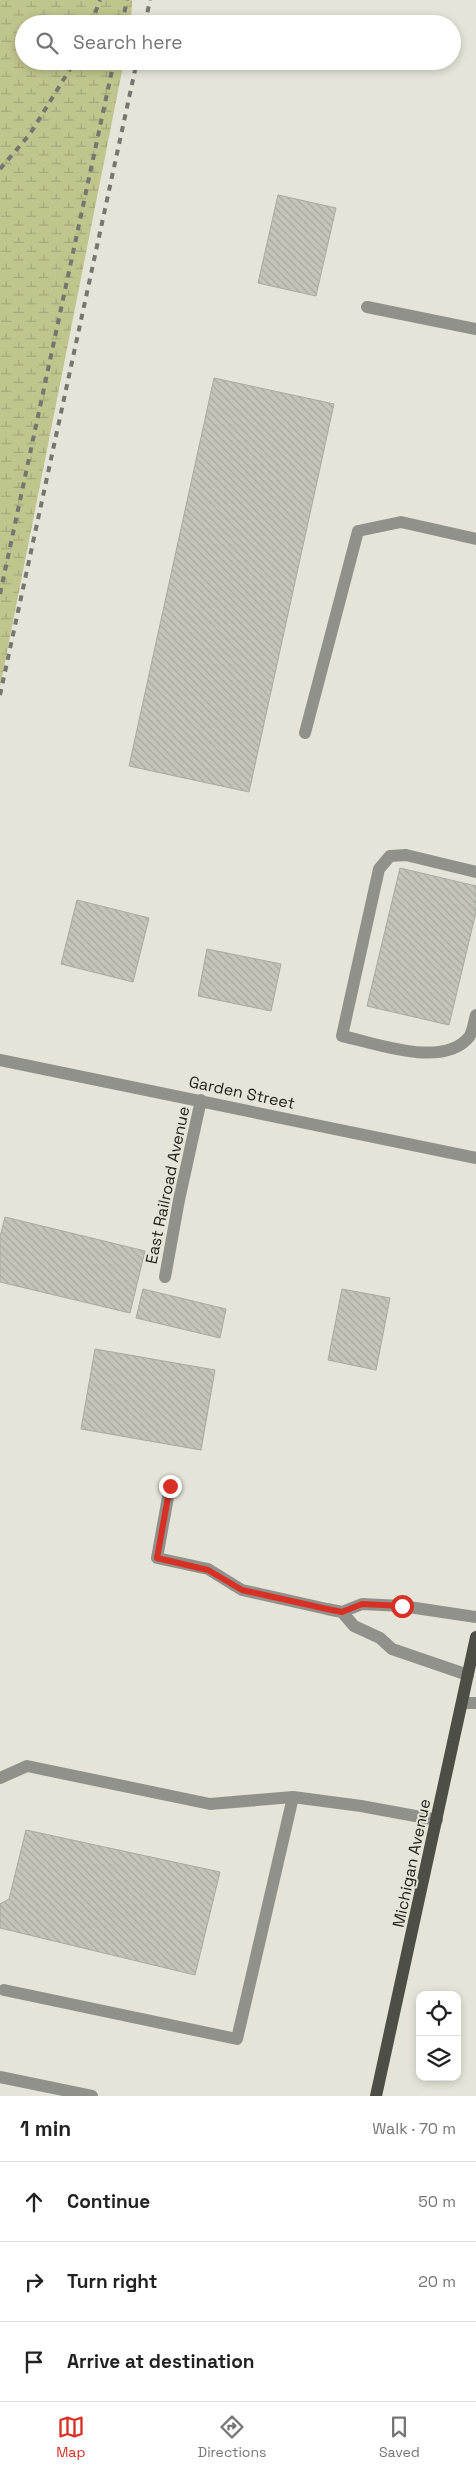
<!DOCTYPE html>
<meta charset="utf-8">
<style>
body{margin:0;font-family:"Space Grotesk",sans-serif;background:#f6f6f6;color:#222}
.controls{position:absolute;right:15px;bottom:15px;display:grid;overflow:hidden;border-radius:10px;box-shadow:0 2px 8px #0003}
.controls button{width:45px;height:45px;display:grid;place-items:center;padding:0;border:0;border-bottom:1px solid #e0e0e0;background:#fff;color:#222;font:25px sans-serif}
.stop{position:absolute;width:15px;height:15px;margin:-11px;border:4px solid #d93025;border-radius:50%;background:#fff}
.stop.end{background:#d93025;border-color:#fff;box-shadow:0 1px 5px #0008}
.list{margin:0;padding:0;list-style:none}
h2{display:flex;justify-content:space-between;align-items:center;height:65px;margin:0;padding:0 20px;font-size:21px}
h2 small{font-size:16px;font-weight:400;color:#767676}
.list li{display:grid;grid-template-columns:32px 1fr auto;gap:15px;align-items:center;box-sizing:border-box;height:80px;padding:0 20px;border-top:1px solid #e0e0e0}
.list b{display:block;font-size:19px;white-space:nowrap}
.list em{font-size:16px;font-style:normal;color:#767676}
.icon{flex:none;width:28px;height:28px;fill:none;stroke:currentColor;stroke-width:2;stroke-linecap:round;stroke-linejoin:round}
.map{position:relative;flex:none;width:476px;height:2096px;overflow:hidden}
.search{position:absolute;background:#fff;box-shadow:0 2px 8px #0003;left:15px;right:15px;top:15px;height:55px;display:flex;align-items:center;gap:12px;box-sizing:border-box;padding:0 18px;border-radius:28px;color:#767676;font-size:19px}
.sheet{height:305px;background:#fff}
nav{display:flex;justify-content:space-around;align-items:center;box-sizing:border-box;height:70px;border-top:1px solid #e0e0e0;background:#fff;font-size:14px;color:#767676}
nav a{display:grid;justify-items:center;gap:2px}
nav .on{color:#d93025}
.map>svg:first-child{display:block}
</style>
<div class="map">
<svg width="476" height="2096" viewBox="0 0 476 2096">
<defs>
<pattern id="wetland-marsh" width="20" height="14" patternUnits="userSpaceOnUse" patternTransform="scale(1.25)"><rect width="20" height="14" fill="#c0c48d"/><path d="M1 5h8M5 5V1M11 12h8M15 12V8" fill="none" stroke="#a5a879"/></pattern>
<pattern id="building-back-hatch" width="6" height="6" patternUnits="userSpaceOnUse" patternTransform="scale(1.25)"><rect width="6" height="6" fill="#c4c5b8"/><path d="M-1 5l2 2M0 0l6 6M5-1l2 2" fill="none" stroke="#a8a99e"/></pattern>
</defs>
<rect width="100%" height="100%" fill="#e4e5d8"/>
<!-- wetland -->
<path fill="url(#wetland-marsh)" d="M0,0h132l-1,24h-107v37h100l-124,626z"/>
<!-- building -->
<path fill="url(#building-back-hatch)" stroke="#a9aa9e" d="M278,195l58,13 -20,88 -58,-13z
M214,378l120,26 -85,388 -120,-26z
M400,868l76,18v26l-27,113 -82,-19z
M77,900l72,18 -16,64 -72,-18z
M207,949l74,15 -10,47 -73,-15z
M5,1217l140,34 -15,62 -130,-31v-45z
M143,1289l83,20 -6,29 -84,-20z
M342,1289l48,9 -14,72 -48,-10z
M95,1349l120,21 -14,80 -120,-21z
M26,1830l194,42 -25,103 -195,-47v-24l9,-5z"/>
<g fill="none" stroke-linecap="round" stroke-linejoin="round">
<!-- minor -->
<path stroke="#91918c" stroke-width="12" d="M367,307l109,22
M305,733l53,-202 43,-9 75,17
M476,872l-70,-17 -16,1 -11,13 -37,167c34,7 101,33 127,1 4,-5 5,-16 7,-22
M0,1060l476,98
M165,1277l14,-77 22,-100
M170,1486l-13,72 51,11 34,21 85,19 15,3 20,-8 40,2 74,11
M342,1612l12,14 26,12 12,11 76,26
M463,1703h13
M0,1778l27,-12 183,38 83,-7
M4,1990l233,49 56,-242 68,9 76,14
M0,2077l92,19"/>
<!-- major -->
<path stroke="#4d4e45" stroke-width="12" d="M376,2096l100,-459"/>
<!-- rail -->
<path stroke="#76766e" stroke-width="4" stroke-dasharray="6 6" stroke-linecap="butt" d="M91,24l9,-24
M122,24l5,-24
M145,24l5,-24
M0,169l30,-35 45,-73
M0,594l114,-533
M0,695l137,-634"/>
</g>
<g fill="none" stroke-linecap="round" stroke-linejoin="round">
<!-- route -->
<path stroke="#d93025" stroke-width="6" d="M170,1486l-13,72 51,12 34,20 85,19 15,3 20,-8 40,2"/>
</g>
<g text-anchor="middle" stroke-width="4" stroke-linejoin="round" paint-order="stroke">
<!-- street labels -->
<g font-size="16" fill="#1e1e19" stroke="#e4e5d8">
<text transform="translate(242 1092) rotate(12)" y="6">Garden Street</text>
<text transform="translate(167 1185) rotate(-78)" y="6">East Railroad Avenue</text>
<text transform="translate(411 1863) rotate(-78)" y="6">Michigan Avenue</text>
</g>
</g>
</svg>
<div class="controls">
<button><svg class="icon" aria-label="locate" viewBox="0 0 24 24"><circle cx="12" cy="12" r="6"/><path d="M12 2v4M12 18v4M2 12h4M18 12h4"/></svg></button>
<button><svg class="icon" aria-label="layers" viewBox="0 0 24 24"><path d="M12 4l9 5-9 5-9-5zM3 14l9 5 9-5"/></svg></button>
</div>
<div class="stop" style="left:402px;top:1606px"></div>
<div class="stop end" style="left:170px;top:1486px"></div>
<div class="search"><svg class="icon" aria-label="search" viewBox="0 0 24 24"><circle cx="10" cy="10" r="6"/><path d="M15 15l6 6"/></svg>Search here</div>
</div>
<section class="sheet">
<h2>1 min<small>Walk · 70 m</small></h2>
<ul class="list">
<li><svg class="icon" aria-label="ahead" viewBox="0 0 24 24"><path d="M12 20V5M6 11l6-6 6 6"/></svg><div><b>Continue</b></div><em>50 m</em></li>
<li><svg class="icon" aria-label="right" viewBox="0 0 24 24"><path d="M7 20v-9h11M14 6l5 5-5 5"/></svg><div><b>Turn right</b></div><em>20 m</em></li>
<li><svg class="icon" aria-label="arrive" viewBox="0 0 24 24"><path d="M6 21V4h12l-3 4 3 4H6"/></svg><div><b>Arrive at destination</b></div></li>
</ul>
</section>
<nav>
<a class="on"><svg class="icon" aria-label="map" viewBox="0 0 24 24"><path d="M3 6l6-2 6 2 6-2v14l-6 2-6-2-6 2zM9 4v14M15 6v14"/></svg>Map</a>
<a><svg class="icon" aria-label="directions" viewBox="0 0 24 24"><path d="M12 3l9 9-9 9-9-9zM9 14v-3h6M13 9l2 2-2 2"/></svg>Directions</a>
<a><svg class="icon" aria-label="saved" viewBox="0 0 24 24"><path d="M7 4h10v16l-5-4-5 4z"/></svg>Saved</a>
</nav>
